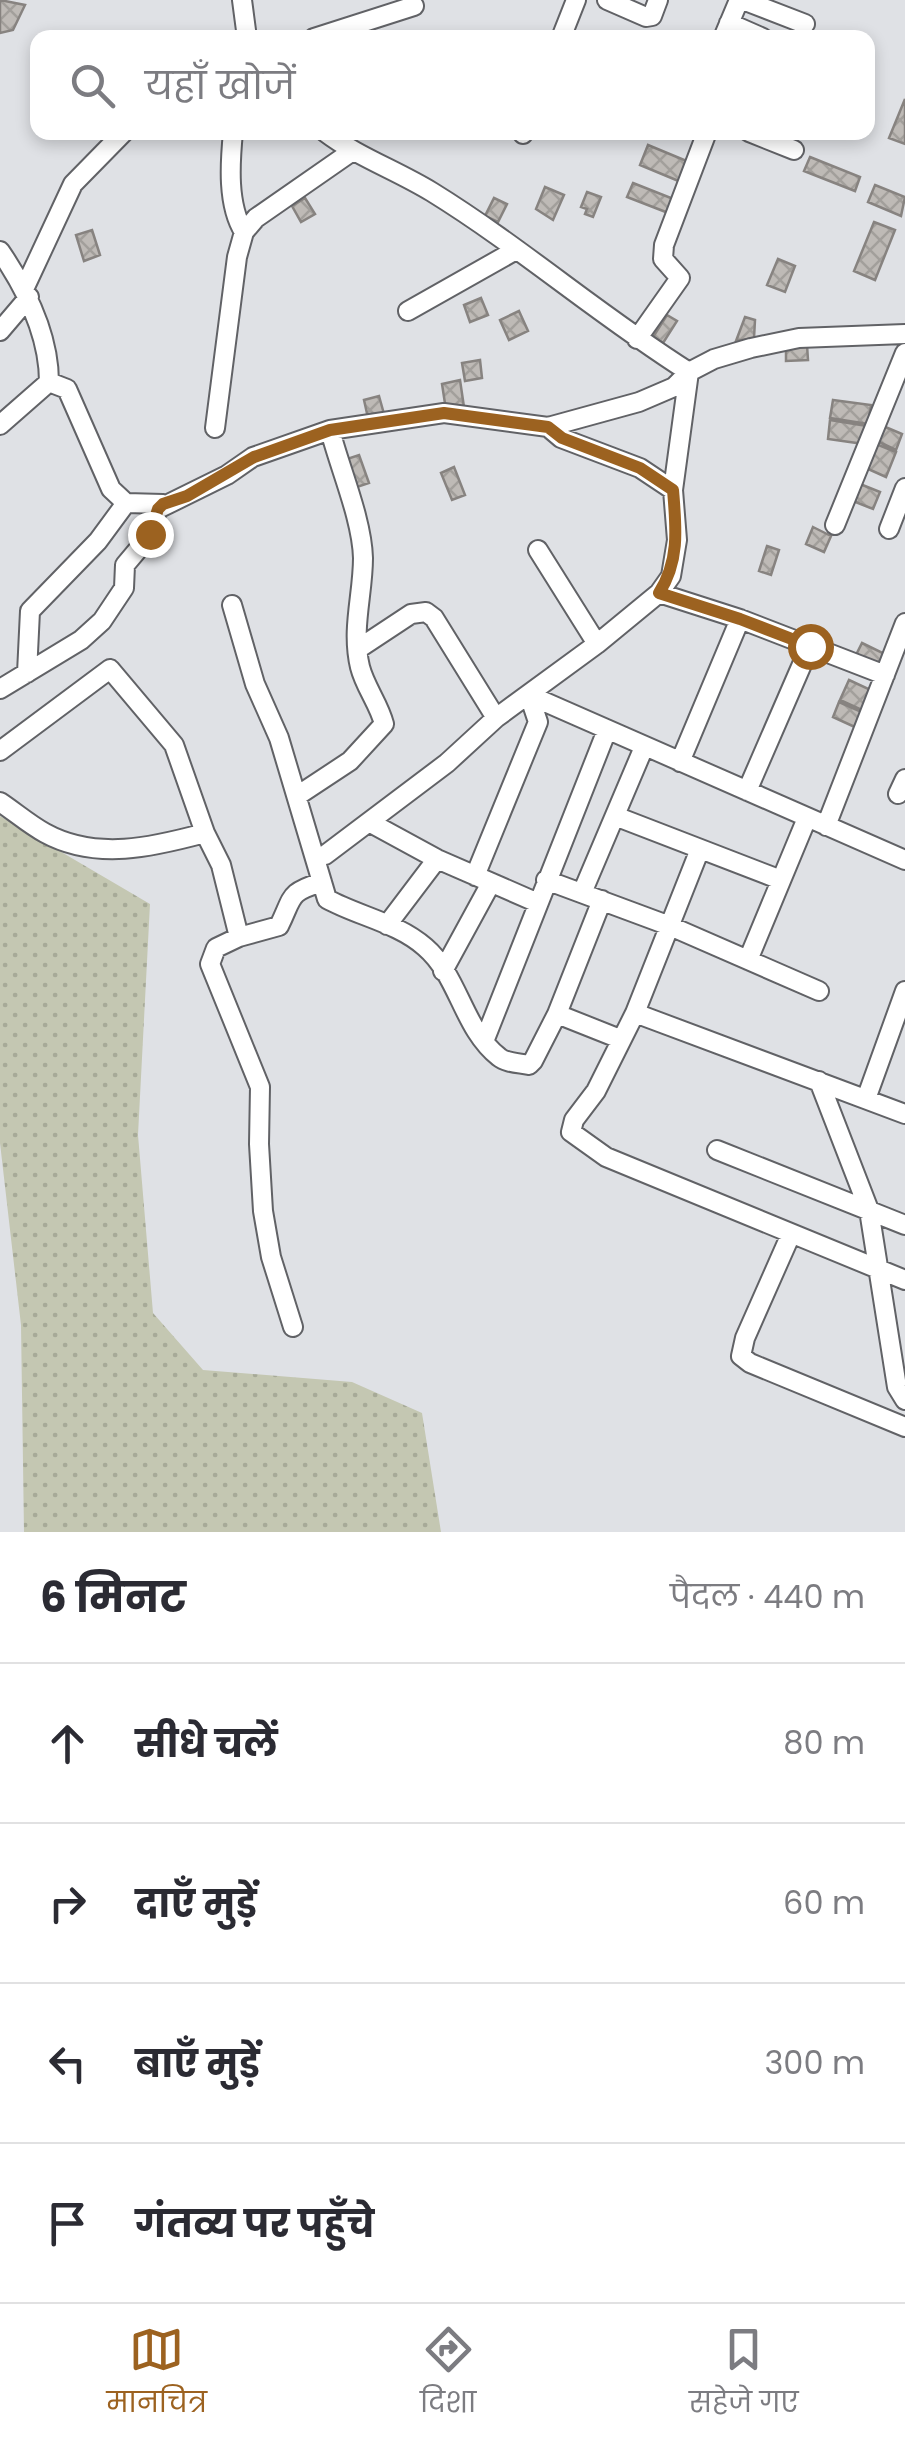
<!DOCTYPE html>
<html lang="hi">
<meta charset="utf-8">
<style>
body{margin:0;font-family:Poppins,"Noto Sans Devanagari",sans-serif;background:#f7f7f7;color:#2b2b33}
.stop{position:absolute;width:30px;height:30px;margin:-22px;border:8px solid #9c6220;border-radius:50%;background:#fff}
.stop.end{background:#9c6220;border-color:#fff;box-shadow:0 2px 10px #0008}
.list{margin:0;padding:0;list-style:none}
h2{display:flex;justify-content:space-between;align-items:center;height:130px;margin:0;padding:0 40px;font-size:42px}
h2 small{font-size:32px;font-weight:400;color:#7c7c81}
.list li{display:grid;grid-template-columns:65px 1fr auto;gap:30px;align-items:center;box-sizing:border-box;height:160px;padding:0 40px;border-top:2px solid #e1e1e2}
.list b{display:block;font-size:38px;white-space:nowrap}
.list em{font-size:32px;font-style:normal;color:#7c7c81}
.icon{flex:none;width:55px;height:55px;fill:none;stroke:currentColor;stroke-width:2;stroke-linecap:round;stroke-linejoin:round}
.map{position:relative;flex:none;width:905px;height:1532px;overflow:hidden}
.search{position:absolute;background:#fff;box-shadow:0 5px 15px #0003;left:30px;right:30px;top:30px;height:110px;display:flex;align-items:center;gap:25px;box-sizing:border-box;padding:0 35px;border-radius:20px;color:#7c7c81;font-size:38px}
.sheet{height:770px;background:#fff}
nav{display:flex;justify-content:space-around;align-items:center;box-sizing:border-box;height:140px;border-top:2px solid #e1e1e2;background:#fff;font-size:28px;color:#7c7c81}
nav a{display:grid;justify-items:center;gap:5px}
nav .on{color:#9c6220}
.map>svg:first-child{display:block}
</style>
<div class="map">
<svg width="905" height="1532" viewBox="0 0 905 1532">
<defs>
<pattern id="grass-dots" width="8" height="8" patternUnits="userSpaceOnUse" patternTransform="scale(2.5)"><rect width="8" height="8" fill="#c4c7b2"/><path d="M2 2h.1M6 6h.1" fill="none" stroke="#a7aa98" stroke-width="1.8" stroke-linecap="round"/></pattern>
<pattern id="building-cross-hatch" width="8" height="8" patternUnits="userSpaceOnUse" patternTransform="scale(2.5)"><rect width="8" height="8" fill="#bebab6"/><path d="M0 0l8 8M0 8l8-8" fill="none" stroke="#a29f9b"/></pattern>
</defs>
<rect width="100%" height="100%" fill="#dfe1e5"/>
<!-- grass -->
<path fill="url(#grass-dots)" d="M0,816l150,88 -12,231 15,178 50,57 149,12 70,31 19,119h-417l-3,-207 -21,-182z"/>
<!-- building -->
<path fill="url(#building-cross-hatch)" stroke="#878380" stroke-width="2.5" d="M0,0l25,5 -12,25 -13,3z
M905,99v45l-16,-6z
M648,145l41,17 -8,20 -41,-17z
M810,157l50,20 -5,14 -51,-20z
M633,183l43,17 -5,14 -44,-17z
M875,185l30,12 -4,19 -33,-14z
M545,187l19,8 -11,25 -17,-11z
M587,192l14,5 -8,20 -8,-3 2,-5 -6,-2z
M305,198l10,16 -14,8 -9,-16z
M494,198l13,6 -9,18 -13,-6z
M874,222l21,8 -20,50 -21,-9z
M92,230l8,25 -16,6 -8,-26z
M778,259l17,7 -10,26 -18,-7z
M481,298l7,17 -18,7 -6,-17z
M519,311l9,20 -19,9 -9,-20z
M667,315l10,6 -14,22 -10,-6z
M745,317l10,3 -1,18 -18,3z
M807,345l1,15 -22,1v-15z
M480,360l2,18 -17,3 -3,-18z
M460,380l4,27 -18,3 -4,-26z
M379,396l5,18 -16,4 -4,-18z
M833,400l38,5 -3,19 -38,-6z
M830,420l37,6 -3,18 -36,-5z
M883,426l19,8 -6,16 -19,-9z
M876,444l20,8 -10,25 -20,-9z
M359,455l10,28 -18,6 -10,-28z
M454,467l11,28 -13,5 -11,-27z
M860,484l20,8 -7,17 -20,-8z
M813,527l18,9 -7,16 -18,-8z
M767,546l12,4 -8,25 -12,-4z
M862,643l25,12 -6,14 -26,-12z
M849,680l24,11 -9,20 -24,-11z
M839,702l25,11 -7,15 -24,-11z"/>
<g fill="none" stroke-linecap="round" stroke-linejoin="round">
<defs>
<path id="minor" d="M242,0l5,38
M607,0l39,17 6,-1 6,-16
M743,0l62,24
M729,23l34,15
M314,38l100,-32
M561,38l15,-38
M723,38l16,-38
M233,132c-3,31 -6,73 11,100
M749,132l45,18
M523,134v-2
M0,251c26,38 49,84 49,131l-49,43
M25,287l48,-103 51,-52
M408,311l108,-61
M0,331l29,-34
M637,339l43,-61 -17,-19 1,-14 43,-113
M49,382l18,7 44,100 15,14
M548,427l13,11 79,30 33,22
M215,428l22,-171 7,-25 12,-14 95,-66
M835,525l70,-172
M889,529l16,-41
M538,550l59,94
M659,593l81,26 145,56
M232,605l23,79 24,54 48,161c31,17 71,24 98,48 34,29 38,82 74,110 7,6 21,6 30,8l4,-4 24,-47 45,-114
M358,649l53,-35 15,-2 8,6 62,100
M27,673l3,-62 68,-70 28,-38 37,1
M0,689l81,-49 21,-19 22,-33 1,-23 21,-25 12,-31 69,-34 26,-18 77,-27 114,-17 104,14 91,-25 35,-15 15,-15 25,-13 37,-11 48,-10 106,-4
M529,695l376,165
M0,751l110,-82 64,76 31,88 16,32 18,72
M680,762l60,-143
M747,791l63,-145
M898,794l7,-15
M297,796l53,-35 34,-37c-5,-20 -19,-37 -24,-57 -9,-38 3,-72 3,-109 -1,-39 -23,-89 -33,-128
M0,802c15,10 30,23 45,31 51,28 108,14 160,0
M615,816l166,64
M369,822l68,37 101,44
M826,826l79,-203
M700,849l-65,164 -39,78 -22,29 -3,12 35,25 299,123
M316,857l9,-2 122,-92 49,-45 101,-74 62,-51 12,-17 6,-36 -4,-50 16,-118c-89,-56 -168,-125 -257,-180 -36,-22 -74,-35 -107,-60
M475,876l63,-154 -9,-27
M546,880l124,46 149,65
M582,893l62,-146
M387,925l50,-66
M748,960l59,-142
M443,971l48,-88
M635,1013l270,101
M557,1014l63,25
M485,1039l122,-309
M819,1081l50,129 28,177 8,13
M866,1099l39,-108
M717,1150l188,75
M791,1234l-46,104 -4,18 9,7 155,64
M293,1327l-22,-70 -8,-46 -4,-67 1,-57 -50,-123 6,-16 23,-11 40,-11c15,-30 8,-33 43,-44"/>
</defs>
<!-- minor casing -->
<use href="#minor" stroke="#616266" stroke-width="22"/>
<!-- minor -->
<use href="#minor" stroke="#fff" stroke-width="18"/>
</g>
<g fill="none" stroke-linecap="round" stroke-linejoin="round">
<!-- route -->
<path stroke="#9c6220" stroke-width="12" d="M150,534l8,-25 5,-5 24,-8 67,-39 76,-27 114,-17 104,14 14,11 78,30 33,22c3,37 7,70 -14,103l81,26 70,27"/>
</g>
</svg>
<div class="stop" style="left:810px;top:646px"></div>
<div class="stop end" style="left:150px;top:534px"></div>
<div class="search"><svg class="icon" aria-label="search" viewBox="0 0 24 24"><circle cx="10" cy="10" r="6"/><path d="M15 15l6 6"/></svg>यहाँ खोजें</div>
</div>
<section class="sheet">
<h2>6 मिनट<small>पैदल · 440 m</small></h2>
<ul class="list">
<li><svg class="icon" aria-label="ahead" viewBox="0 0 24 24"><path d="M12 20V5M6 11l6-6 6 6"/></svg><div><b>सीधे चलें</b></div><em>80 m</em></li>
<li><svg class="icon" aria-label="right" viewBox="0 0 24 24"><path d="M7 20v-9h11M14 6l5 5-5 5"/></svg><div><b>दाएँ मुड़ें</b></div><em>60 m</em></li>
<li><svg class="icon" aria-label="left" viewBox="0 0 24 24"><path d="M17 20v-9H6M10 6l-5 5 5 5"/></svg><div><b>बाएँ मुड़ें</b></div><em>300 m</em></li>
<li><svg class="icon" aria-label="arrive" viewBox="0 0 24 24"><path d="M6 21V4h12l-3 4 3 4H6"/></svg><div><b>गंतव्य पर पहुँचे</b></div></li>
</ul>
</section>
<nav>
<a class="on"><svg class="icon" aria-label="map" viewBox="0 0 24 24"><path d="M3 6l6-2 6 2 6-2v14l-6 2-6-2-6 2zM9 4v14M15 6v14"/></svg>मानचित्र</a>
<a><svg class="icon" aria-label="directions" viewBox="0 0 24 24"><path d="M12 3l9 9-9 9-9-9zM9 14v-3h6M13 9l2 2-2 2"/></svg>दिशा</a>
<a><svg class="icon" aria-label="saved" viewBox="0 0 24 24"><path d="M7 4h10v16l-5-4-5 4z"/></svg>सहेजे गए</a>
</nav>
